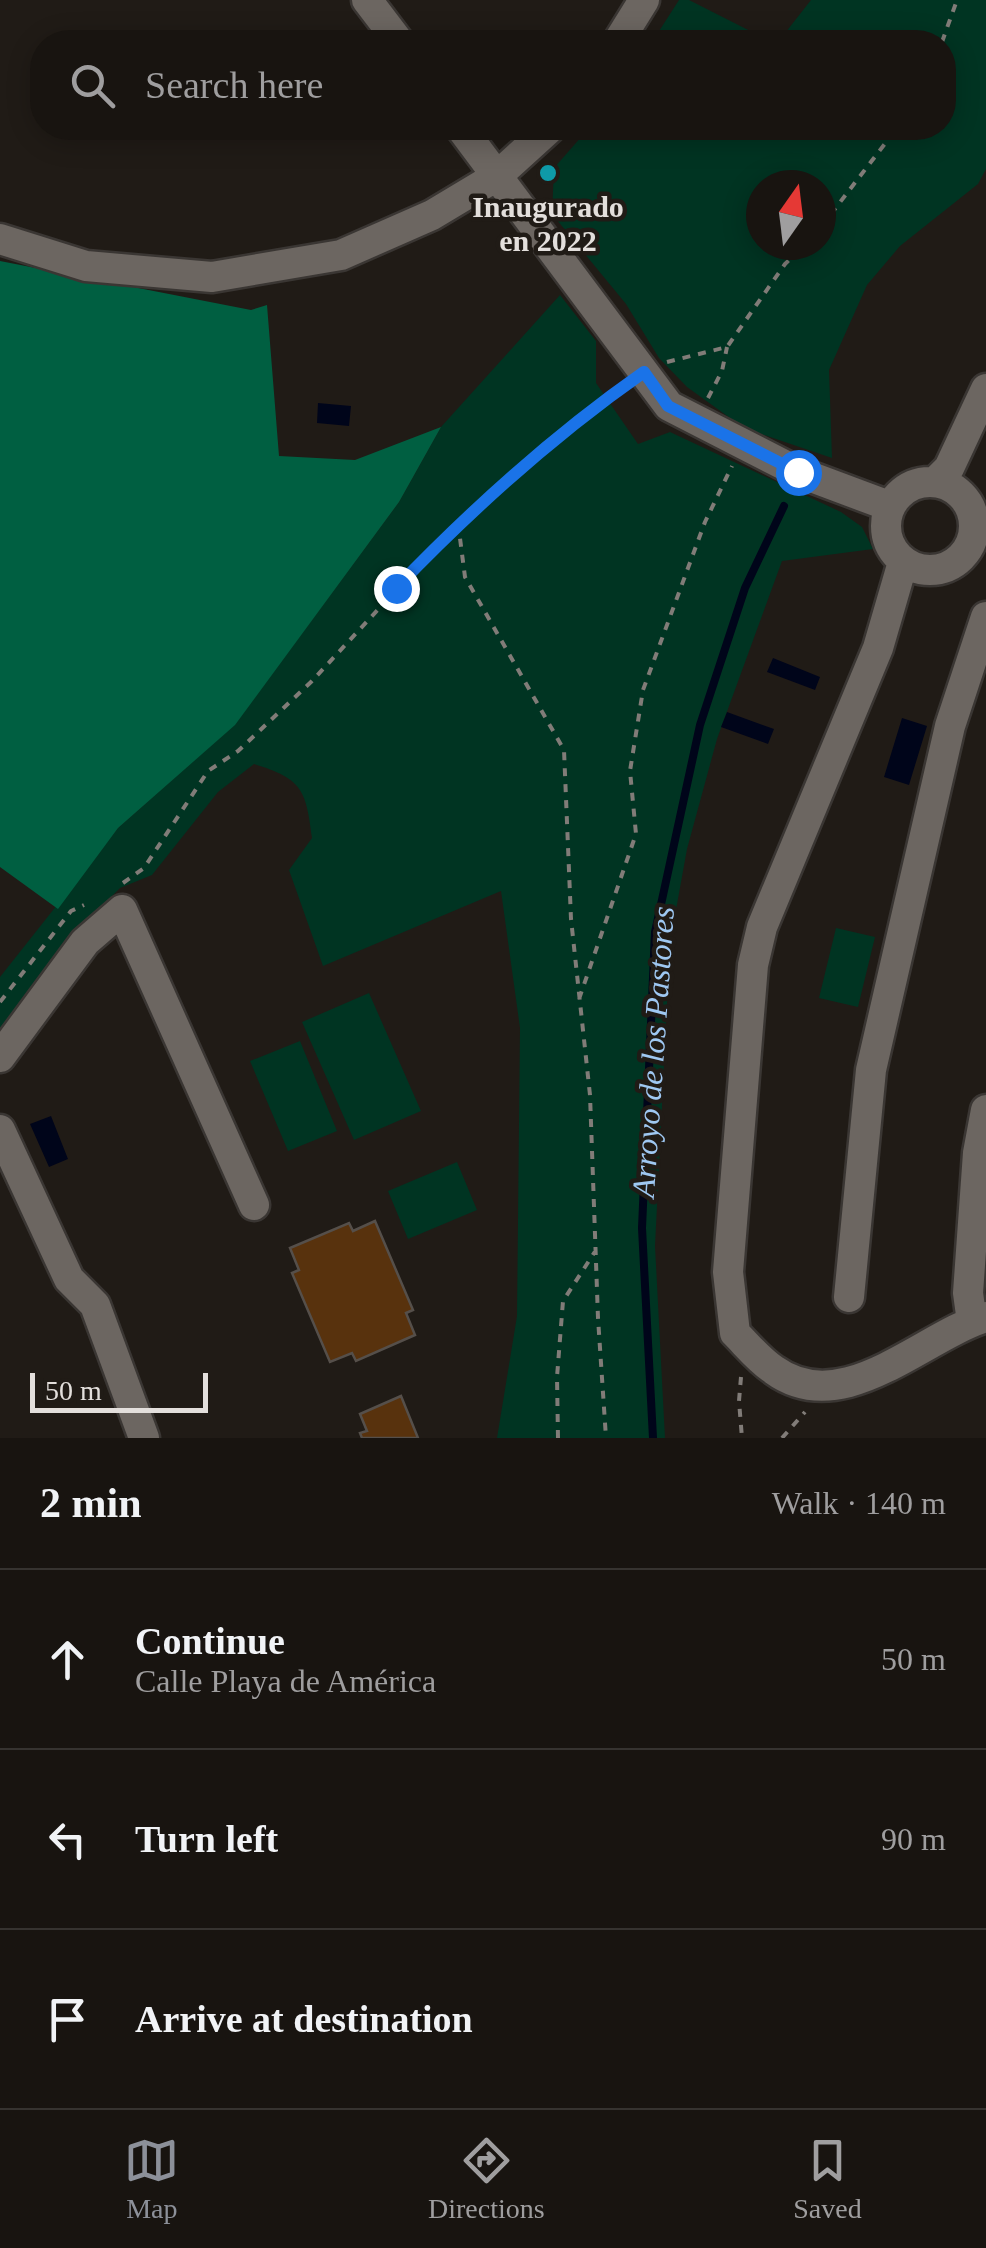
<!DOCTYPE html>
<meta charset="utf-8">
<style>
body{margin:0;font-family:Georgia,serif;background:#211d19;color:#f1f3f6}
.compass{position:absolute;left:746px;top:170px;width:90px;height:90px;border-radius:50%;background:#181410;box-shadow:0 5px 25px #0003;rotate:14deg}
.scale{position:absolute;left:30px;bottom:25px;width:178px;box-sizing:border-box;padding-left:10px;border:5px solid #e3dfdc;border-top:0;font-size:28px;line-height:35px;white-space:nowrap;color:#e3dfdc;-webkit-text-stroke:8px #201b16;paint-order:stroke}
.stop{position:absolute;width:30px;height:30px;margin:-22px;border:8px solid #1a73e8;border-radius:50%;background:#fff}
.stop.end{background:#1a73e8;border-color:#fff;box-shadow:0 2px 10px #0008}
.list{margin:0;padding:0;list-style:none}
h2{display:flex;justify-content:space-between;align-items:center;height:130px;margin:0;padding:0 40px;font-size:42px}
h2 small{font-size:32px;font-weight:400;color:#9f9e9f}
.list li{display:grid;grid-template-columns:65px 1fr auto;gap:30px;align-items:center;box-sizing:border-box;height:180px;padding:0 40px;border-top:2px solid #363330}
.list b{display:block;font-size:38px;white-space:nowrap}
.list p{margin:0;font-size:32px;white-space:nowrap;color:#9f9e9f}
.list em{font-size:32px;font-style:normal;color:#9f9e9f}
.icon{flex:none;width:55px;height:55px;fill:none;stroke:currentColor;stroke-width:2;stroke-linecap:round;stroke-linejoin:round}
.map{position:relative;flex:none;width:986px;height:1438px;overflow:hidden}
.search{position:absolute;background:#181410;box-shadow:0 5px 25px #0003;left:30px;right:30px;top:30px;height:110px;display:flex;align-items:center;gap:25px;box-sizing:border-box;padding:0 35px;border-radius:40px;color:#9f9e9f;font-size:38px}
.sheet{height:670px;background:#181410}
nav{display:flex;justify-content:space-around;align-items:center;box-sizing:border-box;height:140px;border-top:2px solid #363330;background:#181410;font-size:28px;color:#9f9e9f}
nav a{display:grid;justify-items:center;gap:5px}
nav .on{color:#8c9099}
.map>svg:first-child{display:block}
</style>
<div class="map">
<svg width="986" height="1438" viewBox="0 0 986 1438">
<rect width="100%" height="100%" fill="#201b16"/>
<!-- green -->
<path fill="#003422" fill-rule="evenodd" d="M679,0h10l83,42h-120z
M811,0h175v169l-8,15 -78,62 -33,39 -38,85 3,88 -88,-30 -57,-41 -28,-29 -33,-54 -74,-90 2,-46 35,-40h355v-86h-166zM761,185h60v60h-60z
M560,295l36,46v42l42,61 32,-12 171,80 21,15 11,22 -91,12 -65,178 -30,110 -17,94 -15,303 10,192h-168l20,-122 3,-288 -19,-137 -178,75 -34,-96 23,-32c-6,-49 -10,-59 -58,-74l-36,28 -66,83 -32,13 -39,39 -81,109v-59l118,-149 117,-104 164,-222 42,-75z
M836,928l39,9 -17,70 -39,-9z
M369,993l52,118 -67,29 -52,-118z
M300,1041l37,90 -49,20 -38,-90z
M457,1162l20,48 -69,29 -20,-48z"/>
<!-- forest -->
<path fill="#005f41" d="M0,261l251,49 16,-5 12,151 76,4 86,-33 -42,75 -164,223 -117,103 -60,81 -58,-42z"/>
<!-- water -->
<path fill="#00051a" d="M318,403l33,3 -2,20 -32,-3z
M773,658l47,19 -5,13 -48,-18z
M727,712l47,17 -6,15 -47,-17z
M902,718l25,8 -18,59 -25,-8z
M51,1116l17,43 -19,8 -19,-43z"/>
<g fill="none" stroke-linecap="round" stroke-linejoin="round">
<!-- stream -->
<path stroke="#00051a" stroke-width="8" d="M653,1438l-11,-210 13,-296 45,-207 45,-137 39,-82"/>
</g>
<!-- building -->
<path fill="#58320d" stroke="#554f4a" stroke-width="2.5" d="M375,1221l38,89 -7,3 9,22 -59,26 -4,-8 -22,9 -38,-89 7,-3 -9,-22 59,-25 4,8z
M401,1396l17,42h-56l-2,-5 7,-2 -7,-17z"/>
<g fill="none" stroke-linecap="round" stroke-linejoin="round">
<defs>
<path id="minor" d="M367,0l32,42
M618,42l26,-42
M461,128l208,278 129,66 91,34
M0,239l86,27 126,11 129,-22 91,-40 65,-39 53,-48
M936,481l13,-13 37,-79
M886 526a44 44 0 1 1 88 0a44 44 0 1 1-88 0Z
M903,562l-25,86 -116,279 -9,38 -25,307 7,61c12,12 24,27 39,37 69,50 147,-33 212,-53
M0,1057l85,-115 37,-32 132,295
M0,1130l69,149 26,26 49,133
M849,1297l22,-227 79,-344 36,-109
M972,1322l-4,-29 10,-140 8,-43"/>
</defs>
<!-- minor casing -->
<use href="#minor" stroke="#3a3633" stroke-width="35"/>
<!-- path -->
<path stroke="#817c78" stroke-width="4" stroke-dasharray="8 8" stroke-linecap="butt" d="M942,42l15,-42
M821,227l76,-99
M667,362l60,-15 58,-83 20,-19
M708,398l14,-27 5,-24
M458,523l7,54 99,173 7,169 19,176 8,223 8,120
M123,883l21,-15 64,-97 30,-20 74,-70 146,-158 166,-137
M579,999l57,-165 -6,-63 13,-81 62,-168 27,-56
M0,1002l71,-91 13,-6
M741,1377l-2,24 3,37
M558,1438l-1,-61 6,-76 33,-51
M782,1438l23,-26"/>
<!-- minor -->
<use href="#minor" stroke="#6c6661" stroke-width="30"/>
</g>
<g fill="none" stroke-linecap="round" stroke-linejoin="round">
<!-- route -->
<path stroke="#1a73e8" stroke-width="12" d="M396,588c76,-79 158,-153 248,-216l24,34 130,66"/>
</g>
<!-- markers -->
<circle fill="#0f9aa8" stroke="#201b16" stroke-width="4" cx="548" cy="173" r="10"/>
<g text-anchor="middle" stroke-width="9" stroke-linejoin="round" paint-order="stroke">
<!-- poi labels -->
<g font-size="30" font-weight="bold" fill="#e3dfdc" stroke="#201b16">
<text x="548" y="217">Inaugurado<tspan x="548" dy="34">en 2022</tspan></text>
</g>
<!-- water labels -->
<g font-size="32" font-style="italic" fill="#9fc8f2" stroke="#201b16">
<text transform="translate(653 1052) rotate(-86)" y="11">Arroyo de los Pastores</text>
</g>
</g>
</svg>
<svg class="compass" viewBox="-18 -18 36 36"><path d="M0-13l5 13h-10z" fill="#e53935"/><path d="M0 13l5-13h-10z" fill="#9f9e9f"/></svg>
<div class="scale">50 m</div>
<div class="stop" style="left:798px;top:472px"></div>
<div class="stop end" style="left:396px;top:588px"></div>
<div class="search"><svg class="icon" aria-label="search" viewBox="0 0 24 24"><circle cx="10" cy="10" r="6"/><path d="M15 15l6 6"/></svg>Search here</div>
</div>
<section class="sheet">
<h2>2 min<small>Walk · 140 m</small></h2>
<ul class="list">
<li><svg class="icon" aria-label="ahead" viewBox="0 0 24 24"><path d="M12 20V5M6 11l6-6 6 6"/></svg><div><b>Continue</b><p>Calle Playa de América</p></div><em>50 m</em></li>
<li><svg class="icon" aria-label="left" viewBox="0 0 24 24"><path d="M17 20v-9H6M10 6l-5 5 5 5"/></svg><div><b>Turn left</b></div><em>90 m</em></li>
<li><svg class="icon" aria-label="arrive" viewBox="0 0 24 24"><path d="M6 21V4h12l-3 4 3 4H6"/></svg><div><b>Arrive at destination</b></div></li>
</ul>
</section>
<nav>
<a class="on"><svg class="icon" aria-label="map" viewBox="0 0 24 24"><path d="M3 6l6-2 6 2 6-2v14l-6 2-6-2-6 2zM9 4v14M15 6v14"/></svg>Map</a>
<a><svg class="icon" aria-label="directions" viewBox="0 0 24 24"><path d="M12 3l9 9-9 9-9-9zM9 14v-3h6M13 9l2 2-2 2"/></svg>Directions</a>
<a><svg class="icon" aria-label="saved" viewBox="0 0 24 24"><path d="M7 4h10v16l-5-4-5 4z"/></svg>Saved</a>
</nav>
